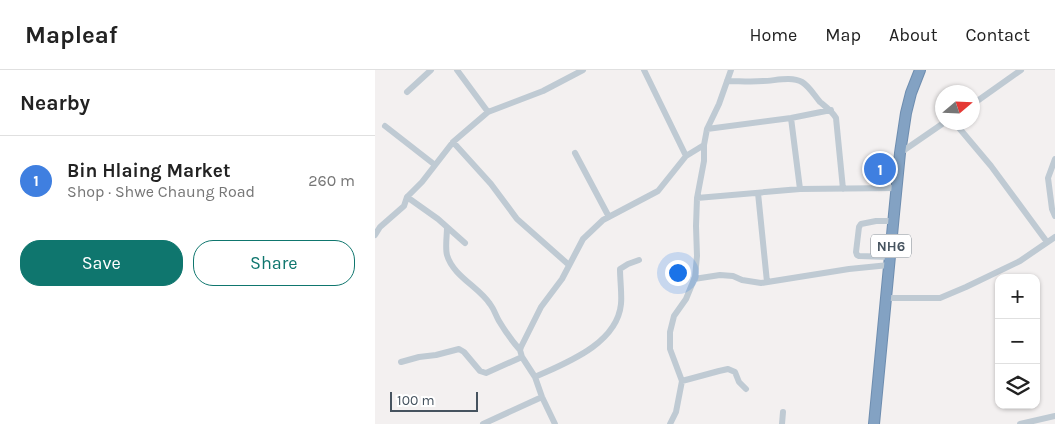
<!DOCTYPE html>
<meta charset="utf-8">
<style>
body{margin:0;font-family:Karla,sans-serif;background:#f2f2f2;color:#222}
.controls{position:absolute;right:15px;bottom:15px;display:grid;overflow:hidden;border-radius:10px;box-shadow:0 1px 4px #0004}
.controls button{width:45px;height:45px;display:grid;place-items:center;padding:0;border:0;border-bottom:1px solid #e0e0e0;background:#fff;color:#222;font:25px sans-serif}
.compass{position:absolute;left:560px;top:15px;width:45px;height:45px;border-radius:50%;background:#fff;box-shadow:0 1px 4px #0004;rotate:71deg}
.scale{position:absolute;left:15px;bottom:12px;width:88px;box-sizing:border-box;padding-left:5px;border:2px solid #46535f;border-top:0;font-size:14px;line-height:18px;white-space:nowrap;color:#46535f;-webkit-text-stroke:4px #fff;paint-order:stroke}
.you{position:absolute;left:302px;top:202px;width:18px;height:18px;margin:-12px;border:4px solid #fff;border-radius:50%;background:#1a73e8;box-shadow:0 0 0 8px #1a73e833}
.badge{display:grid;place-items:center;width:32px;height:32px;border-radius:50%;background:#0f766e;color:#fff;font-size:16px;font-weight:700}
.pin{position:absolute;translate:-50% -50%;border:2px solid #fff;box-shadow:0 1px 5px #0006}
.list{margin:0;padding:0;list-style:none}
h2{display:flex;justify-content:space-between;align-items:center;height:65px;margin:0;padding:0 20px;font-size:21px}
h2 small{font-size:16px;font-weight:400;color:#767676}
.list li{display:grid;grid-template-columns:32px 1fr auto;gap:15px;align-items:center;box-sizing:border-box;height:90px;padding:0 20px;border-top:1px solid #e0e0e0}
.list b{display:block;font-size:19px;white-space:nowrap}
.list p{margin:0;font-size:16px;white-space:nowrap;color:#767676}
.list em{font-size:16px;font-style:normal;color:#767676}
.actions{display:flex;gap:10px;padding:15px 20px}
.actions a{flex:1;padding:11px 0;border:1px solid #0f766e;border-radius:20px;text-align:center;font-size:18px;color:#0f766e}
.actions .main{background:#0f766e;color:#fff}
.icon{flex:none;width:28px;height:28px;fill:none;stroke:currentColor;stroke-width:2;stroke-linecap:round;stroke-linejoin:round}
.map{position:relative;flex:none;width:680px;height:354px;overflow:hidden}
header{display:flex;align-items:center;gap:30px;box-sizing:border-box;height:70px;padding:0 25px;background:#fff;border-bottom:1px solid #e0e0e0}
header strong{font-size:24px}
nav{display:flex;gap:28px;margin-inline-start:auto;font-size:18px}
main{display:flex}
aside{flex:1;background:#fff}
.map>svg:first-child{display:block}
</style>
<header>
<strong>Mapleaf</strong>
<nav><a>Home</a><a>Map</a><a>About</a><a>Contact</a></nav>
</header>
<main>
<aside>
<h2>Nearby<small></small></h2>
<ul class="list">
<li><span class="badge" style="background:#3f7fe0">1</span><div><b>Bin Hlaing Market</b><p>Shop · Shwe Chaung Road</p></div><em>260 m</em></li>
</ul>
<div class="actions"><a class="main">Save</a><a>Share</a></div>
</aside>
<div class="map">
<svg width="680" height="354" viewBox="0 0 680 354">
<rect width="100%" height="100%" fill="#f3f0f0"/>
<!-- commercial -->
<path fill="#fef8e8" d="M495,85l23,5 -2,20 -25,-2z"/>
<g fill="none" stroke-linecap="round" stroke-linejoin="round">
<defs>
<path id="highway" d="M499,354l20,-210 6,-61 6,-40 5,-20 9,-23"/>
</defs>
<!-- highway casing -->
<use href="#highway" stroke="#6e8daf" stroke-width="12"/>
<!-- minor -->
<path stroke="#bfcad3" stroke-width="6" d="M82,0l31,42
M269,0l42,86
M352,11c12,0 24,1 36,0 11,0 28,-5 39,1 7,4 12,13 18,20 6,5 12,9 16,16l7,71
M32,22l24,-22
M598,34l48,-34
M416,48l9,71
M579,52l37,44 56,76
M10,56l50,39
M332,59l84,-11 40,-8
M78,72l38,42 26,35 52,46
M200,83l34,64
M525,83l45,-31
M680,89l-7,19 4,31 3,7
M383,123l9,89
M32,127l31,22 27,24
M322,128l103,-9 96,-1
M72,158c0,7 -2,20 0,27 6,21 32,32 43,49 4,5 6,12 9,17 6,10 13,20 21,29
M0,165l5,-8 24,-21 3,-9 15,-15 31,-40 35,-30 55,-21 40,-21
M515,187l-31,-1 -2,-1 -1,-3 3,-25 2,-3 15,-3h17
M319,209l26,-4 13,1 9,4 19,3 88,-14 40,-4
M511,228h54l26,-11 54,-26 35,-24
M26,292l18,-5 17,-2 23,-6 5,3 16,19 6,2 36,-16
M160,307c31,-14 82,-33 86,-73 1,-10 -1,-24 -1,-35l8,-5 11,-4
M307,311l37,-10 9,-2 7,3 4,10 7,7
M108,354l59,-27
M180,354l-13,-27 -7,-20 -13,-20 -2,-7 1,-3 20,-40 21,-28 21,-40 20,-19 55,-29 28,-35 18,-11 3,-16 12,-25 12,-34
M295,354l6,-12 6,-31 -12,-32v-17l4,-16 12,-17 9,-22 2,-21 -1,-30 1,-28 7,-37v-16
M407,354l1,-12
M645,354l35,-8"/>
<!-- highway -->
<use href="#highway" stroke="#83a2c3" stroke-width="10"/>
</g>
<g text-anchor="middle" stroke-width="4" stroke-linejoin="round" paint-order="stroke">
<!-- shield labels -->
<rect fill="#fff" stroke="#7e878f" stroke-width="1" x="496" y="164.5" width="40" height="23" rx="4"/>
<g font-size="14" font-weight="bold" fill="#46535f">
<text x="516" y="181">NH6</text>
</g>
</g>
</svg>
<div class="controls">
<button>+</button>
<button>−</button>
<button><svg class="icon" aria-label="layers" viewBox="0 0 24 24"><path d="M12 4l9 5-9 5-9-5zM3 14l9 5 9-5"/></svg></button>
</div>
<svg class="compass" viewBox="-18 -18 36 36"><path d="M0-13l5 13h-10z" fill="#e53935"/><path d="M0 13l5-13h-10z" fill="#767676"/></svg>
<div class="scale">100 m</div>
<div class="you"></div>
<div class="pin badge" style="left:505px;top:99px;background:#3f7fe0">1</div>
</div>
</main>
